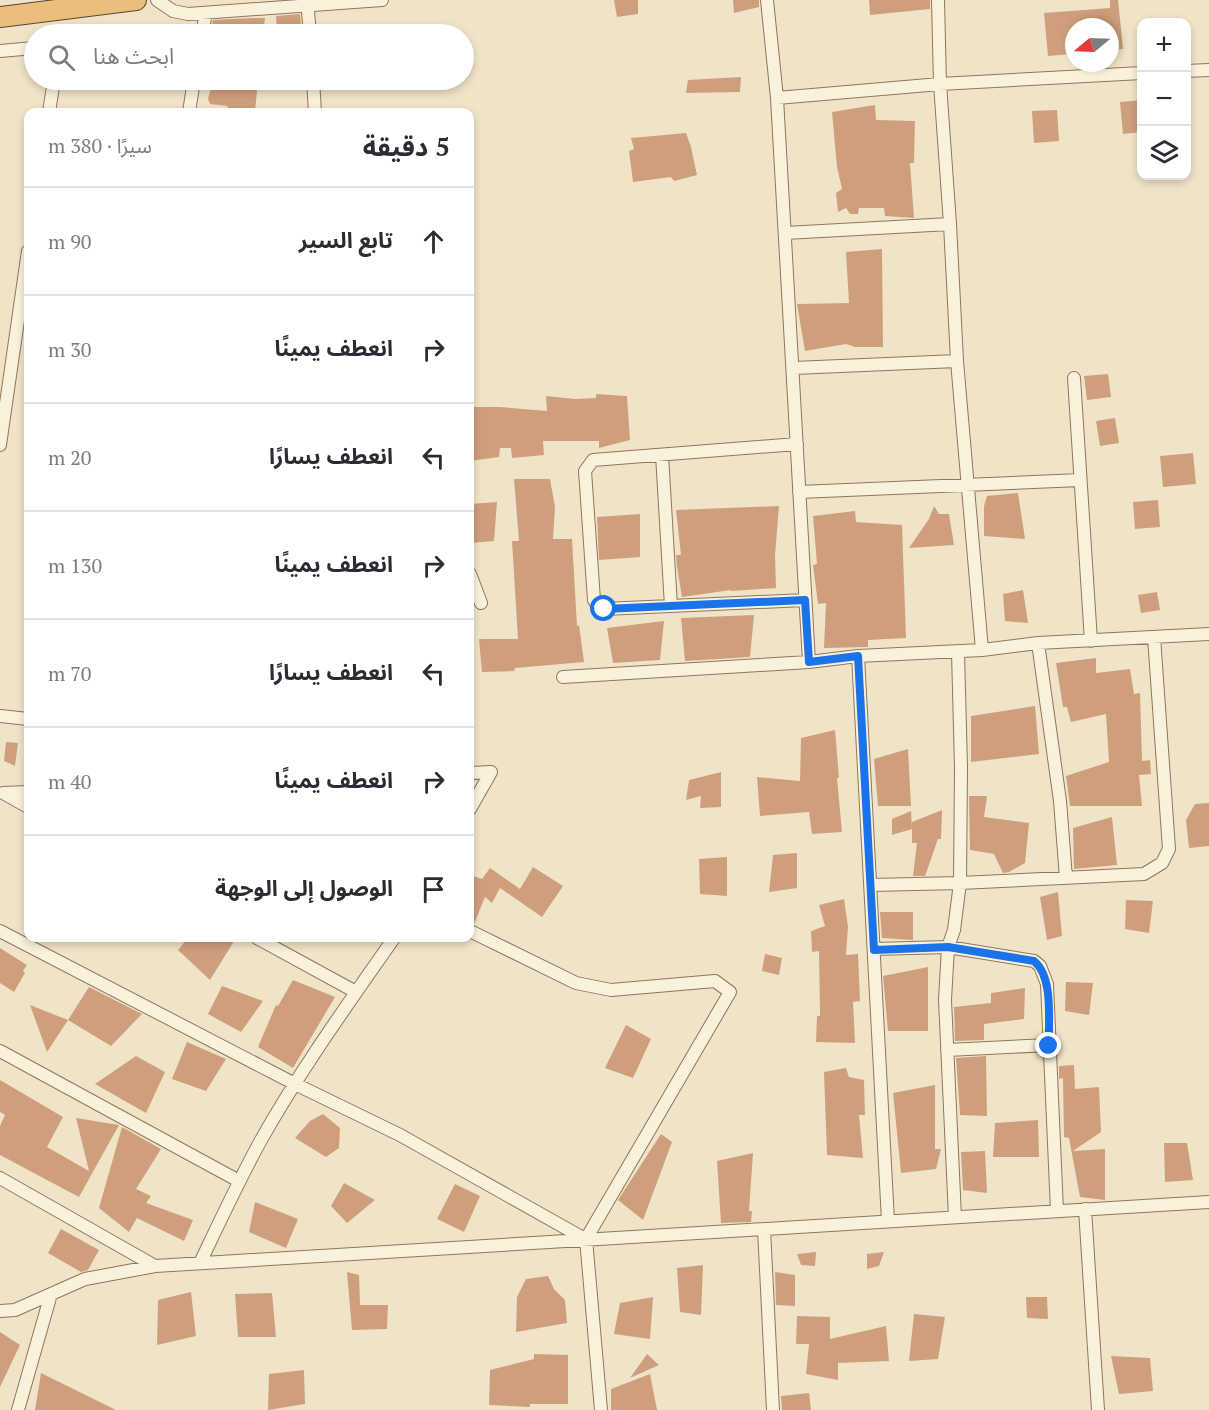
<!DOCTYPE html>
<html lang="ar">
<meta charset="utf-8">
<style>
body{margin:0;font-family:"PT Serif","Noto Sans Arabic",serif;background:#f7f7f7;color:#2b2b33;direction:rtl}
.controls{position:absolute;right:18px;top:18px;display:grid;overflow:hidden;border-radius:12px;box-shadow:0 3px 9px #0003}
.controls button{width:54px;height:54px;display:grid;place-items:center;padding:0;border:0;border-bottom:2px solid #e1e1e2;background:#fff;color:#2b2b33;font:30px sans-serif}
.compass{position:absolute;left:1065px;top:18px;width:54px;height:54px;border-radius:50%;background:#fff;box-shadow:0 3px 9px #0003;rotate:251deg}
.stop{position:absolute;width:18px;height:18px;margin:-14px;border:4px solid #1a73e8;border-radius:50%;background:#fff}
.stop.end{background:#1a73e8;border-color:#fff;box-shadow:0 2px 6px #0008}
.list{margin:0;padding:0;list-style:none}
h2{display:flex;justify-content:space-between;align-items:center;height:78px;margin:0;padding:0 24px;font-size:26px}
h2 small{font-size:20px;font-weight:400;color:#7c7c81}
.list li{display:grid;grid-template-columns:39px 1fr auto;gap:18px;align-items:center;box-sizing:border-box;height:108px;padding:0 24px;border-top:2px solid #e1e1e2}
.list b{display:block;font-size:22px;white-space:nowrap}
.list em{font-size:20px;font-style:normal;color:#7c7c81}
.icon{flex:none;width:33px;height:33px;fill:none;stroke:currentColor;stroke-width:2;stroke-linecap:round;stroke-linejoin:round}
.map{position:relative;flex:none;width:1209px;height:1410px;overflow:hidden;direction:ltr}
.search{position:absolute;background:#fff;box-shadow:0 3px 9px #0003;left:24px;top:24px;width:450px;height:66px;display:flex;align-items:center;gap:15px;box-sizing:border-box;padding:0 21px;border-radius:33px;color:#7c7c81;font-size:22px}
.panel{position:absolute;background:#fff;box-shadow:0 3px 9px #0003;left:24px;top:108px;width:450px;height:834px;border-radius:12px;direction:rtl}
.map>svg:first-child{display:block}
</style>
<div class="map">
<svg width="1209" height="1410" viewBox="0 0 1209 1410">
<rect width="100%" height="100%" fill="#f0e4c8"/>
<!-- building -->
<path fill="#cf9f7d" d="M614,0h24v14l-21,3z
M733,0h26v7l-25,6z
M869,0h61v9l-60,6z
M1110,0h8l5,49 -13,1v-23h-36v18h-4l1,9 -23,2 -4,-43 66,-5z
M300,14l2,20h-25l-1,-18z
M252,18h13l-2,16h-53l3,-14z
M741,77l-1,15 -54,1 2,-13z
M213,80h45l-3,32 -16,-2 -7,2 -5,-6 -17,-2 -2,-5z
M1142,100v32l-19,2 -3,-32z
M875,105l1,15 39,1 -1,42h-4l4,55 -29,-2 -1,-8h-25l-1,6h-8l-4,-6 -8,4 -2,-19 6,-4 -5,-22 -5,-55z
M1057,110l2,31 -25,2 -2,-32z
M686,133l5,14 6,28 -23,6 -3,-4 -38,5 -4,-31 5,-2 -3,-11z
M882,249l1,98h-28l-9,-3 -41,7 -8,-47 52,-1 -3,-51z
M1108,374l3,23 -24,3 -3,-24z
M596,394l31,2 3,44 -31,8v-7h-56l1,14 -32,3 -1,-10h-11l-1,9 -29,4v-48l4,-6h26l47,4 -1,-15 29,3 21,-1z
M1115,418l4,25 -19,3 -4,-25z
M1193,453l3,31 -33,3 -3,-31z
M514,479h36l5,28 -2,32h19l5,87 2,-1 5,37 -69,6 -1,3 -32,1 -3,-33h39l-6,-98h7z
M1018,493l7,46 -41,-3v-30l3,-10z
M1158,500l2,27 -25,2 -2,-27z
M497,502l-3,39 -24,2v-39z
M779,506l-4,49 1,33 -45,3v-1l-49,7 -5,-30 -1,-12h5l-5,-45z
M934,506l5,8h10l5,31 -45,3 20,-29z
M855,511l1,11 46,3 4,113 -38,2v7l-44,1 2,-45 -8,1 -5,-39 4,-1 -4,-48z
M640,514v43l-41,3 -2,-43z
M1023,590l5,33 -23,-2 -2,-27z
M1157,592l3,18 -19,3 -3,-18z
M754,615l-4,42 -65,4 -4,-43z
M664,621l-4,39 -47,3 -6,-35z
M1096,658v15l34,-4 4,25 6,-1 2,68 8,-1 1,14 -12,1 3,31h-72l-4,-30 43,-14 -3,-48 -35,8 -4,-15h-4l-7,-44z
M1035,706l4,48 -68,8v-46z
M835,730l4,48h-2l5,54 -30,2 -3,-22 -49,4 -3,-39 43,4 1,-43z
M6,742l12,1 -3,23 -11,-5z
M908,749l3,57h-33l-4,-47z
M721,772v35l-21,1 1,-12 -15,4 3,-20z
M969,796h18l-3,21 45,6 -4,40 -16,9 -6,1 -9,-19 -24,-4z
M1209,803v43l-20,2 -3,-28 9,-16z
M942,810l-1,29h-3l-13,37h-12l4,-33h-5v-21z
M911,811l1,18 -20,6v-16z
M1112,817l5,48 -43,4 -1,-41z
M797,853v35l-28,4 4,-37z
M727,857v39l-27,-2 -1,-35z
M533,867l30,19 -21,31 -42,-29 -8,15 -7,-6 -11,27 -4,-1v-48l12,4 8,-11 30,21z
M1058,892l4,44 -15,4 -7,-43z
M844,899l4,28 -2,28 12,-1 2,47 -7,1 2,41 -39,-1 1,-26h3l-1,-65 -7,1 -1,-21 14,-5 -6,-21z
M1126,900l27,1 -4,32 -24,-4z
M880,912h33v28l-31,-2z
M188,938h48l-26,42 -32,-30z
M0,948l27,17 -4,6 2,2 -11,19 -14,-9z
M765,954l17,4 -3,17 -17,-4z
M928,967v64h-40l-5,-55z
M293,980l42,17 -42,71 -35,-21 18,-42 2,1z
M1066,982l27,1 -4,32 -24,-4z
M222,986l41,15 -22,31 -33,-18z
M89,987l53,27 -31,32 -43,-26z
M1025,988l-1,31 -40,5v16l-29,1 -1,-34 37,-4v-10z
M30,1005l38,15 -21,32z
M626,1025l25,14 -18,39 -28,-10z
M187,1042l39,17 -20,32 -34,-12z
M136,1056l29,16 -19,41 -51,-29z
M986,1056l1,60 -27,-1 -4,-57z
M1074,1065l1,24 24,-2 2,45 -28,19 32,-2v51l-25,-3 -11,-59 -5,-1 -1,-59 -4,1v-13z
M846,1068l3,9 15,3 1,35h-6l4,43 -36,-3 -3,-83z
M0,1080l63,37 -16,30 42,24 -13,-53 43,7 -40,72 -79,-42v-29l5,-11 -5,-3z
M935,1085v64h6l-5,20 -35,4 -8,-80z
M323,1114l17,14 -1,20 -13,9 -31,-19 15,-17z
M1038,1120l1,37h-46l2,-34z
M122,1127l39,22 -25,40 15,7 -5,7 47,17 -9,21 -47,-23 -8,14 -30,-24z
M661,1134l11,8 -29,78 -25,-20z
M1164,1143h23l6,37 -28,2z
M985,1151l2,42 -24,-3 -2,-38z
M753,1153l-4,58h3l-1,11 -30,1 -4,-62z
M344,1183l31,17 -28,23 -16,-17z
M455,1184l25,12 -16,36 -27,-13z
M255,1202l43,17 -12,29 -37,-16z
M61,1229l38,21 -11,20 -7,2 -33,-19z
M816,1252l-1,14 -14,-1 -4,-11z
M884,1252l-5,14 -12,3v-15z
M703,1265l-2,50 -21,-3 -3,-44z
M347,1272l12,3 1,30h28l-1,24 -35,1z
M775,1272l20,3v31l-19,-1z
M548,1276l6,13 11,11 2,23 -51,9 1,-35 9,-18z
M191,1292l5,44 -39,9 1,-45z
M272,1293l4,44h-38l-3,-43z
M653,1297l-3,42 -36,-5 6,-31z
M1026,1297h21l1,22 -21,-1z
M914,1314l31,3 -7,42 -29,2z
M797,1316l33,1v22l56,-13 3,35 -51,2v17l-32,-6 3,-30h-13z
M0,1332l20,13 -20,42z
M534,1354l34,1v49h-38v3l-41,-2 1,-35 44,-11z
M647,1354l12,11 -29,13z
M1111,1356l39,2 3,33 -34,3z
M304,1370l1,34 -37,6 1,-36z
M41,1373l75,37h-81z
M650,1374l7,36h-46v-21z
M809,1393l2,17h-29l-1,-14z"/>
<g fill="none" stroke-linecap="round" stroke-linejoin="round">
<defs>
<path id="minor" d="M157,0l16,11 15,3 194,-14
M767,0l10,98 32,564
M938,0l2,84 10,140 7,137 25,289
M307,1l3,33
M202,34l4,-21
M0,51l34,-3
M1186,71l23,-1
M313,80l2,32
M777,98l163,-14 202,-11
M49,112l5,-32
M189,112l5,-32
M785,233l165,-9
M794,368l163,-7
M1074,378l17,263
M797,444l-204,16 -8,11 9,129 4,6 6,3 201,-9
M0,445l28,-194
M662,455l9,151
M799,492l281,-12
M470,574l11,29
M1038,643l22,158 6,77
M858,656l30,565
M563,677l246,-15 49,-6 124,-6 56,-7 171,-9
M0,716l28,3
M470,773l21,-1
M3,793l25,14
M3,793l25,-1
M470,809l21,-37
M870,885l90,-2 184,-9 18,-11 7,-14 -15,-212
M0,931l295,153 105,51 185,104
M470,931l106,52 35,7 104,-9 15,11 -144,247 15,171
M257,938l99,54
M874,949l74,-2 86,14 6,5 7,18 10,227
M947,1050l102,-5
M0,1051l239,130
M0,1178l155,88
M1085,1209l13,201
M955,1217l-10,-217 3,-53 6,-17 6,-47 1,-116 -3,-115
M764,1229l9,181
M200,1263c20,-42 39,-83 61,-123 40,-71 87,-136 133,-202
M0,1311l15,-1 70,-31 70,-13 1054,-64
M18,1410l33,-116"/>
<path id="trunk" d="M0,17l136,-17"/>
</defs>
<!-- minor casing -->
<use href="#minor" stroke="#8d765c" stroke-width="14"/>
<!-- trunk casing -->
<use href="#trunk" stroke="#5b4430" stroke-width="22"/>
<!-- minor -->
<use href="#minor" stroke="#faf1dc" stroke-width="12"/>
<!-- trunk -->
<use href="#trunk" stroke="#eabe7c" stroke-width="20"/>
</g>
<g fill="none" stroke-linecap="round" stroke-linejoin="round">
<!-- route -->
<path stroke="#1a73e8" stroke-width="8" d="M604,609l201,-9 4,62 49,-6 16,294 74,-3 86,14c20,17 14,59 15,85"/>
</g>
</svg>
<div class="controls">
<button>+</button>
<button>−</button>
<button><svg class="icon" aria-label="layers" viewBox="0 0 24 24"><path d="M12 4l9 5-9 5-9-5zM3 14l9 5 9-5"/></svg></button>
</div>
<svg class="compass" viewBox="-18 -18 36 36"><path d="M0-13l5 13h-10z" fill="#e53935"/><path d="M0 13l5-13h-10z" fill="#7c7c81"/></svg>
<div class="stop" style="left:604px;top:609px"></div>
<div class="stop end" style="left:1049px;top:1046px"></div>
<div class="search"><svg class="icon" aria-label="search" viewBox="0 0 24 24"><circle cx="10" cy="10" r="6"/><path d="M15 15l6 6"/></svg>ابحث هنا</div>
<section class="panel">
<h2>5 دقيقة<small>سيرًا · 380 m</small></h2>
<ul class="list">
<li><svg class="icon" aria-label="ahead" viewBox="0 0 24 24"><path d="M12 20V5M6 11l6-6 6 6"/></svg><div><b>تابع السير</b></div><em>90 m</em></li>
<li><svg class="icon" aria-label="right" viewBox="0 0 24 24"><path d="M7 20v-9h11M14 6l5 5-5 5"/></svg><div><b>انعطف يمينًا</b></div><em>30 m</em></li>
<li><svg class="icon" aria-label="left" viewBox="0 0 24 24"><path d="M17 20v-9H6M10 6l-5 5 5 5"/></svg><div><b>انعطف يسارًا</b></div><em>20 m</em></li>
<li><svg class="icon" aria-label="right" viewBox="0 0 24 24"><path d="M7 20v-9h11M14 6l5 5-5 5"/></svg><div><b>انعطف يمينًا</b></div><em>130 m</em></li>
<li><svg class="icon" aria-label="left" viewBox="0 0 24 24"><path d="M17 20v-9H6M10 6l-5 5 5 5"/></svg><div><b>انعطف يسارًا</b></div><em>70 m</em></li>
<li><svg class="icon" aria-label="right" viewBox="0 0 24 24"><path d="M7 20v-9h11M14 6l5 5-5 5"/></svg><div><b>انعطف يمينًا</b></div><em>40 m</em></li>
<li><svg class="icon" aria-label="arrive" viewBox="0 0 24 24"><path d="M6 21V4h12l-3 4 3 4H6"/></svg><div><b>الوصول إلى الوجهة</b></div></li>
</ul>
</section>
</div>
